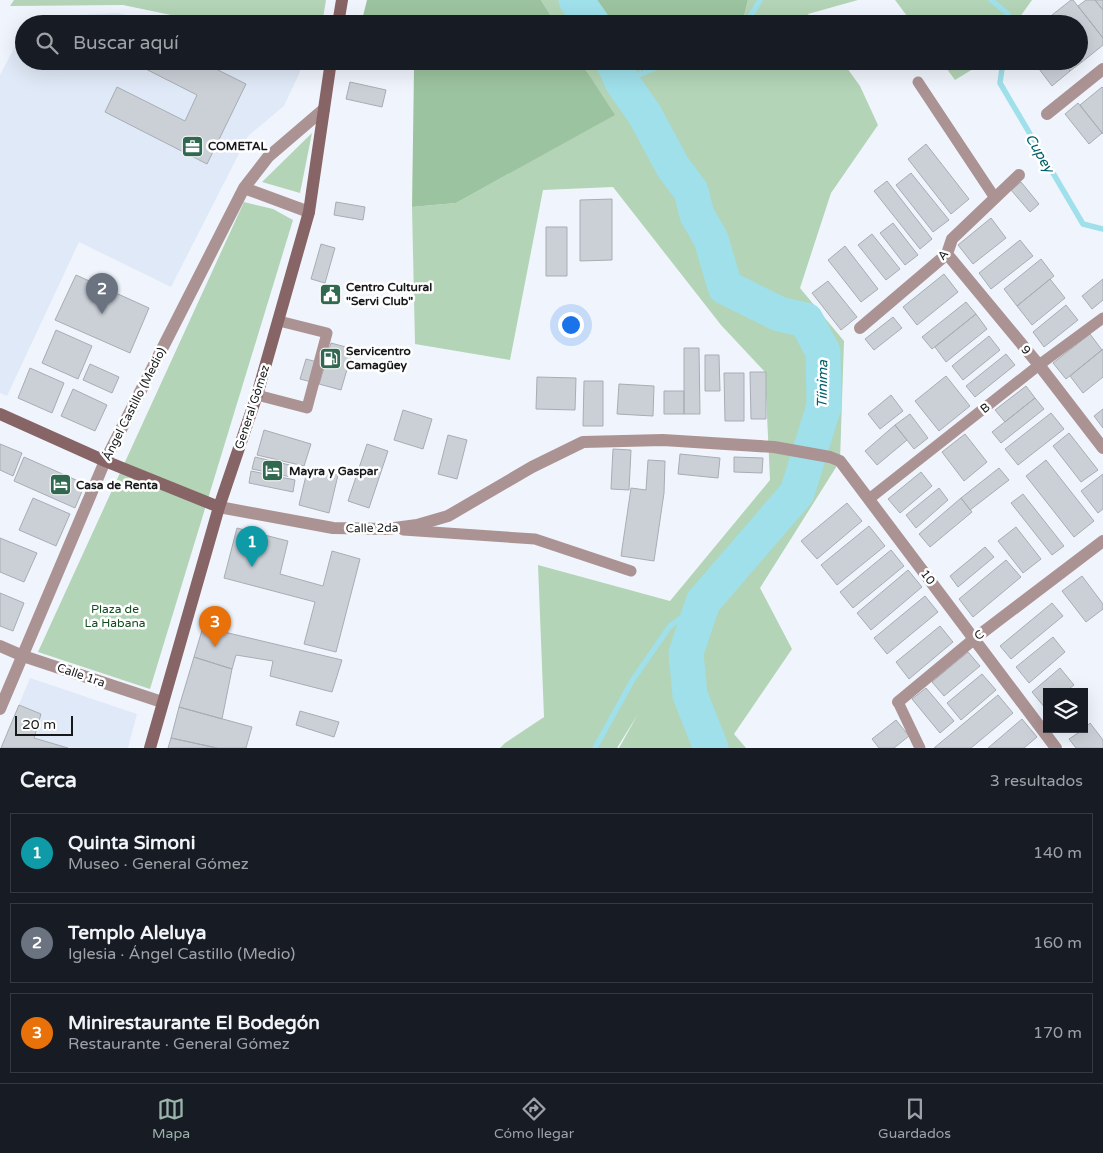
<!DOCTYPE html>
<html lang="es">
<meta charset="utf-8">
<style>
body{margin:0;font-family:"Varela Round",sans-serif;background:#242831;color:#f1f3f6}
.controls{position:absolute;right:15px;bottom:15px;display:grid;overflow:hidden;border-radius:0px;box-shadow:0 5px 20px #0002}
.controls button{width:45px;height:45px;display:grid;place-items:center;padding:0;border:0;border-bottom:1px solid #363941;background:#171b24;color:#f1f3f6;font:25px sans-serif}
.scale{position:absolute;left:15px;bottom:12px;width:58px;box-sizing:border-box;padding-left:5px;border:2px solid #16181a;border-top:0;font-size:14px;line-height:18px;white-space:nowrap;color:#16181a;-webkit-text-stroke:4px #fff;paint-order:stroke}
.you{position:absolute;left:570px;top:324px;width:18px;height:18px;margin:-12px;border:4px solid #fff;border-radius:50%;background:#1a73e8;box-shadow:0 0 0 8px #1a73e833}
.badge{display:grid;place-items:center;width:32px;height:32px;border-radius:50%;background:#9ab4ab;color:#fff;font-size:16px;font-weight:700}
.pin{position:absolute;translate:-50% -41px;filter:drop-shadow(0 1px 2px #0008)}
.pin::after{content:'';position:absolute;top:26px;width:18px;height:15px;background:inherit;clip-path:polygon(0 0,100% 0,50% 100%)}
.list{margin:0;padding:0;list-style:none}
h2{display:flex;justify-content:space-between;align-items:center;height:65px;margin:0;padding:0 20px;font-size:21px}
h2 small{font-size:16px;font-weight:400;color:#9ea1a6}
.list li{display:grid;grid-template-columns:32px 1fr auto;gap:15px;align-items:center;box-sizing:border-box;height:80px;margin:0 10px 10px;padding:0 10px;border:1px solid #363941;border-radius:0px}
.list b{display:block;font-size:19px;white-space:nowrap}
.list p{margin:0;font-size:16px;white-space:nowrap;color:#9ea1a6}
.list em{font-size:16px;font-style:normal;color:#9ea1a6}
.icon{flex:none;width:28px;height:28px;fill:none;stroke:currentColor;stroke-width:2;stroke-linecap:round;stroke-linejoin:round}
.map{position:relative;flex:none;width:1103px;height:748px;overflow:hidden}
.search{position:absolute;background:#171b24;box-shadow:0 5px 20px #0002;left:15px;right:15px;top:15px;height:55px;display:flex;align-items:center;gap:12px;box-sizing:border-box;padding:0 18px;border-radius:28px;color:#9ea1a6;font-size:19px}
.sheet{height:335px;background:#171b24}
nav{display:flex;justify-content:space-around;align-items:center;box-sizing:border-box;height:70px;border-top:1px solid #363941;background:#171b24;font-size:14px;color:#9ea1a6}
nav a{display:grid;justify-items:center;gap:2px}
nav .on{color:#9ab4ab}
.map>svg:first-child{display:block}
</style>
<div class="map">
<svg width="1103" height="748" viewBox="0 0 1103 748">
<rect width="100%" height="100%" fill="#f0f5fd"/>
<!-- built -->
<path fill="#e0e9f7" d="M117,13l50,11h-140l3,-7z
M24,29v32h281l-21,45 -36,30 -77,151 -92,-45 -72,154 -7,-3v-318z
M30,678l107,36 -9,34h-127z"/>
<!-- green -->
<path fill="#b3d4b6" d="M14,0h312l-4,24h-108l-91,-19 -113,1z
M541,0h29l23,24h-37z
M748,0h110l-50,14 6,10h-72z
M895,0h137l-17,24h-102z
M580,61h51l11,11 36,-11h164l18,25 18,39 -47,68 -31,95 44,53 -4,120 -80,127 32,61 -58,85 12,14h-127l19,-34 -21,34h-117l5,-5 39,-26 -6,-152 132,36 100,-121 -5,-108 -44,-47 -108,-138 -70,3 -33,170 -95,-16 -3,-137 44,-4 158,-88z
M941,61h45l-31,19z
M312,133l-12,60 -38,-11z
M244,202l29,7 20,11 -143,469 -112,-37z"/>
<!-- forest -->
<path fill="#9cc39f" d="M367,0h174l15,24h-195z
M585,0h163l-6,24h-138z
M351,61h229l35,54 -159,88 -44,4 2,-138 -64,-4z
M633,61h45l-36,11z"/>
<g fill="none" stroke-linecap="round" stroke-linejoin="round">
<!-- stream -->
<path stroke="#9fe0ea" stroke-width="5.5" d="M991,0l17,14 -1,10
M746,24l14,-24
M1003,61l-3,22 83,141 20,5
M622,82l49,-21
M595,748l37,-67 38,-55 33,-24"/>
<!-- river -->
<path stroke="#9fe0ea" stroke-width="35" d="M576,0l17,24
M613,61l9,21 23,33 28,52 18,24 6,24 14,24 14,48 54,27 27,6 17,32 1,54 -27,87 -94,109 -17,51 4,42 21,53"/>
</g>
<!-- building -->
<path fill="#cbd0d7" stroke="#a8adb4" d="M1071,0h2l30,38v7l-21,17 -3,-3v-35h-28l-4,-5z
M1086,0h9l8,10v28l-25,-32z
M1095,0h8v10z
M1079,59l3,3 -12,9 -7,-10h16z
M130,61h70l46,23 -39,80 -102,-52 12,-25 68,34 12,-26z
M1033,61h30l7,10 -18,15z
M350,82l36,8 -4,17 -36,-8z
M1102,87l1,1v46l-23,-29z
M1078,103l24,30 -13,11 -24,-30z
M926,144l43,55 -18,15 -43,-55z
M911,173l38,47 -16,12 -37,-47z
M887,181l45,58 -12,10 -46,-58z
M1021,182l18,22 -9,8 -19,-22z
M612,199v61l-32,1v-61z
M336,202l29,5 -2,13 -29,-5z
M991,218l15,20 -33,26 -15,-19z
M893,223l25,32 -13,10 -25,-32z
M546,227h21v49h-21z
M872,234l28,35 -14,11 -28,-35z
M1020,240l13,16 -42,33 -12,-16z
M321,244l14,4 -10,35 -14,-4z
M845,246l33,43 -17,13 -33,-42z
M1041,259l13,17 -37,30 -13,-17z
M944,274l14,18 -41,33 -14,-18z
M76,275l73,33 -19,45 -75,-33z
M1050,279l15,19 -33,27 -15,-19z
M1103,279v21l-11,9 -10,-13z
M828,281l29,36 -16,13 -29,-37z
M966,302l10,12 -44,35 -10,-12z
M1066,305l12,15 -34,27 -11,-15z
M976,314l11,15 -41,33 -11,-15z
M893,317l9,11 -28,22 -9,-11z
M56,330l36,16 -14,33 -36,-16z
M1090,334l12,16 -36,29 -13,-16z
M989,336l11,14 -37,30 -11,-14z
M331,343l22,6 -12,41 -22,-6z
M684,348h15l1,66h-16z
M1103,349v28l-20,16 -13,-17z
M1006,354l9,11 -40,32 -9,-11z
M705,355h14l1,36h-15z
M306,359l19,5 -6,20 -19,-5z
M90,364l29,13 -7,16 -29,-13z
M30,368l34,15 -12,30 -34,-15z
M750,372h16v47h-15z
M724,373h20v48h-19z
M946,376l24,30 -31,25 -24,-30z
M537,377l39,1 -1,32 -39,-1z
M584,381h19v45h-20z
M619,384l35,2 -1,30 -36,-2z
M1026,386l9,12 -30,24 -10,-12z
M73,389l34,16 -12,26 -34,-15z
M664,391h20v23h-20z
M891,395l12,16 -23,18 -12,-15z
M1035,398l9,11 -43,34 -9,-11z
M1103,409v19l-9,-12z
M403,410l29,9 -9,30 -29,-9z
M1051,413l13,16 -46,36 -13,-16z
M910,414l18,24 -14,11 -19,-24z
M895,425l12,15 -30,25 -12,-14z
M264,430l47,14 -7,22 -47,-11z
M1069,433l29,37 -17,12 -28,-36z
M965,434l22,28 -23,19 -22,-29z
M448,435l19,5 -10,39 -19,-5z
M0,444l22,9 -9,23 -13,-6z
M367,444l21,7 -19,57 -21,-7z
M613,449l18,1 -2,40 -18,-1z
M680,454l40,4 -2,20 -40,-4z
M24,457l61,27 -10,24 -61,-27z
M255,457l39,9 -3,11 -39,-8z
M734,457l29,1 -1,15 -28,-1z
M648,460l17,1 -1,32 -10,68 -33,-5 10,-68 15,2z
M1046,460l48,61 -20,16 -48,-61z
M308,467l30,8 -9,38 -30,-8z
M999,468l10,12 -39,30 -9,-12z
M251,471l44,9 -2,12 -44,-9z
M921,472l11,14 -32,27 -12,-14z
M1103,474v35l-5,4 -17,-22z
M939,488l9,12 -32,28 -10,-13z
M1023,494l41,52 -12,9 -41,-52z
M33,498l37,16 -14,32 -37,-16z
M961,498l11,14 -42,35 -11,-13z
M847,503l15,18 -45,38 -16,-18z
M869,526l16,20 -48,39 -16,-20z
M1016,527l25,32 -18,14 -25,-32z
M237,528l51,13 -8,33 43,12 9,-35 28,8 -24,93 -32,-8 11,-42 -91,-24z
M0,538l37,15 -13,29 -24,-10z
M985,547l9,10 -36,30 -8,-11z
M891,550l13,16 -51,42 -13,-16z
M1006,560l15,17 -48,40 -14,-18z
M908,570l14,17 -51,43 -14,-17z
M1082,576l21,28v5l-17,13 -24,-31z
M0,593l24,10 -11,28 -13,-5z
M925,596l13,16 -51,42 -13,-16z
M1052,603l11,13 -52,43 -11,-13z
M940,626l13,16 -44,37 -13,-17z
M203,627l139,33 -10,32 -62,-16 3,-15 -37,-6 -4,14 -38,-12z
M1053,637l12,15 -36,31 -13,-16z
M968,652l12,14 -36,30 -12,-14z
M194,657l38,12 -10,50 -43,-12z
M1060,668l14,17 -9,7h-18v15l-2,1 -13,-16z
M982,674l14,16 -35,30 -14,-17z
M926,688l28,33 -14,12 -28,-34z
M998,695l15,18 -42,35h-37z
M19,705l22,9 -7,24 34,10h-67z
M179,707l73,20 -6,21h-29l-46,-10z
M300,711l39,11 -5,15 -38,-12z
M1022,719l15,18 -13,11h-36z
M896,720l13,16 -15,12h-15l-7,-9z
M1090,723l13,17v8h-27l-7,-9 15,-10z
M171,738l46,10h-49z"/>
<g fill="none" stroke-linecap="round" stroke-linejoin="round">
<!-- lane -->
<path stroke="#ac9393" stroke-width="11" d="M918,82l77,116
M257,395l50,13 20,-75 -48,-12
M869,499l170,-134 64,-47
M403,530l132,9 96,32
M898,702l22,46"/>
<!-- street -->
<path stroke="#ac9393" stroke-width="12" d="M1047,114l56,-45
M244,188l65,24
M947,254l92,111 64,83
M860,328l87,-74 5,-15 67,-64
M219,507l114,21 54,1 30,-4 31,-9 84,-49 51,-25 80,-2 111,7 56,10 10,4 216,287
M0,646l23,10 139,46
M898,702l76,-63 129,-98
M0,709l105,-248 139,-273 24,-31 56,-48"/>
<!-- secondary -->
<path stroke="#876465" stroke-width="12" d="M338,24l4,-24
M0,414l105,47 114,46
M150,748l69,-241 38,-112 52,-183 22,-151"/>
</g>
<!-- icons -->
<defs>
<symbol id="office-square" viewBox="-11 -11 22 22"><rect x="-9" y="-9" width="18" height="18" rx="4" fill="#306850" stroke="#fff"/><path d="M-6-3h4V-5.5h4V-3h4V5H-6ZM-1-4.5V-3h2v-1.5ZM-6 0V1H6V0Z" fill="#fff"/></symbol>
<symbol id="civic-square" viewBox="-11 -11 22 22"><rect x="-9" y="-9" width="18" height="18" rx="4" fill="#306850" stroke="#fff"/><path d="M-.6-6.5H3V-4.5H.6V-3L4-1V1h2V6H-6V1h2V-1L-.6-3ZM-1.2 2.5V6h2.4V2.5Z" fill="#fff"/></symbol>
<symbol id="fuel-square" viewBox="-11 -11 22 22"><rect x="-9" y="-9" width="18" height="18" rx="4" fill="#306850" stroke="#fff"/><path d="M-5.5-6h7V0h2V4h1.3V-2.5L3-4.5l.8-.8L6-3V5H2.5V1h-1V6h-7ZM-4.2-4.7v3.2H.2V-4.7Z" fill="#fff"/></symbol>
<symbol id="hotel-square" viewBox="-11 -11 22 22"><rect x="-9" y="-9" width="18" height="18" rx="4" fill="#306850" stroke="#fff"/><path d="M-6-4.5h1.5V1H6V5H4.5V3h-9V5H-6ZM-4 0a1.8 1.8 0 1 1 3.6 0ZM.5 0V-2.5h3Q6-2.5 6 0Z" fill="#fff"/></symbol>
</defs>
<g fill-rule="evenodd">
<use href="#office-square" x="180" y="134" width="25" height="25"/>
<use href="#civic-square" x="318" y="282" width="25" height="25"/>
<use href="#fuel-square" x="318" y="346" width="25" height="25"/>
<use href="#hotel-square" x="260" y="458" width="25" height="25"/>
<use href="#hotel-square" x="48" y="472" width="25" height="25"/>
</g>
<g text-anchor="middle" stroke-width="5" stroke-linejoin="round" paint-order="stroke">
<!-- poi labels -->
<g font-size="12" font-weight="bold" fill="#16181a" stroke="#fff" text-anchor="start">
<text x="208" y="150">COMETAL</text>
<text x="346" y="291">Centro Cultural<tspan x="346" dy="14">"Servi Club"</tspan></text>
<text x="346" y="355">Servicentro<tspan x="346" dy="14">Camagüey</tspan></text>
<text x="289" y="475">Mayra y Gaspar</text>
<text x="76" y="489">Casa de Renta</text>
</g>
<!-- street labels -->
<g font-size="12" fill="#16181a" stroke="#fff">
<text transform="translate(943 255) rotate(-51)" y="4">A</text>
<text transform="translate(1026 350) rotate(51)" y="4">9</text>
<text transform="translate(134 404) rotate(-63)" y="4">Ángel Castillo (Medio)</text>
<text transform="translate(252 407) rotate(-72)" y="4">General Gómez</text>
<text transform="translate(985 408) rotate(-38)" y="4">B</text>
<text transform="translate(372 528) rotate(-1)" y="4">Calle 2da</text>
<text transform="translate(928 577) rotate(53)" y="4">10</text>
<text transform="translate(979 635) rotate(-38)" y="4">C</text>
<text transform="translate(81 675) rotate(19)" y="4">Calle 1ra</text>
</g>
<!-- park labels -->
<g font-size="12" fill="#134e20" stroke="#fff">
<text x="115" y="613">Plaza de<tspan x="115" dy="14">La Habana</tspan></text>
</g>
<!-- water labels -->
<g font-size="14" font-style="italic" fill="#00606a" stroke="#fff">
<text transform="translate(1040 153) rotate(60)" y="5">Cupey</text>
<text transform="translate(822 384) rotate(-89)" y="5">Tíinima</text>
</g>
</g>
</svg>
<div class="controls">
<button><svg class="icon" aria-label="layers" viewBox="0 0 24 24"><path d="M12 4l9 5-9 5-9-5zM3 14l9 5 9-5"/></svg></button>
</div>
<div class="scale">20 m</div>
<div class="you"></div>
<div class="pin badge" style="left:252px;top:567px;background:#0f9aa8">1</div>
<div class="pin badge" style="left:102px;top:314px;background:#6b7280">2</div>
<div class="pin badge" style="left:215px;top:647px;background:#e8710a">3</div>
<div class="search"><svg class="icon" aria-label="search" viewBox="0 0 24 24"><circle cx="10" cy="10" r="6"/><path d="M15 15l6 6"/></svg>Buscar aquí</div>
</div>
<section class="sheet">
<h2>Cerca<small>3 resultados</small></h2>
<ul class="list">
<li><span class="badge" style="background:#0f9aa8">1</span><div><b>Quinta Simoni</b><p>Museo · General Gómez</p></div><em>140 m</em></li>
<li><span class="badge" style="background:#6b7280">2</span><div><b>Templo Aleluya</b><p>Iglesia · Ángel Castillo (Medio)</p></div><em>160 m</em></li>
<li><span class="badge" style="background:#e8710a">3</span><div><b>Minirestaurante El Bodegón</b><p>Restaurante · General Gómez</p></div><em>170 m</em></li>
</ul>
</section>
<nav>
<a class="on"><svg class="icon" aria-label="map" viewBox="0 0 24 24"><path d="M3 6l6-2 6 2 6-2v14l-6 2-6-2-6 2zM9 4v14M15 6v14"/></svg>Mapa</a>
<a><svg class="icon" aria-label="directions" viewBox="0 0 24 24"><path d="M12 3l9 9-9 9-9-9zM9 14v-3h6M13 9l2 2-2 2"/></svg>Cómo llegar</a>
<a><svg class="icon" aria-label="saved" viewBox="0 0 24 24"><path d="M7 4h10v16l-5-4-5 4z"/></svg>Guardados</a>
</nav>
